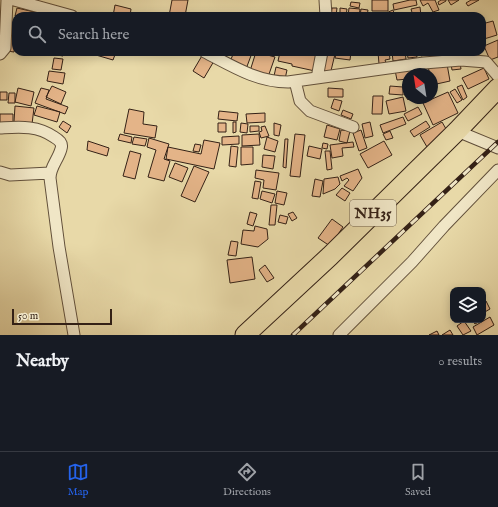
<!DOCTYPE html>
<style>
body{margin:0;font-family:"IM FELL English",serif;background:#242831;color:#f1f3f6}
.controls{position:absolute;right:12px;bottom:12px;display:grid;overflow:hidden;border-radius:8px;box-shadow:0 2px 10px #0003}
.controls button{width:36px;height:36px;display:grid;place-items:center;padding:0;border:0;border-bottom:1px solid #363941;background:#171b24;color:#f1f3f6;font:20px sans-serif}
.compass{position:absolute;left:402px;top:68px;width:36px;height:36px;border-radius:50%;background:#171b24;box-shadow:0 2px 10px #0003;rotate:330deg}
.scale{position:absolute;left:12px;bottom:10px;width:100px;box-sizing:border-box;padding-left:4px;border:2px solid #342116;border-top:0;font-size:11px;line-height:14px;white-space:nowrap;color:#342116;-webkit-text-stroke:3px #f0e6c6;paint-order:stroke}
.list{margin:0;padding:0;list-style:none}
h2{display:flex;justify-content:space-between;align-items:center;height:52px;margin:0;padding:0 16px;font-size:17px}
h2 small{font-size:13px;font-weight:400;color:#9ea1a6}
.icon{flex:none;width:22px;height:22px;fill:none;stroke:currentColor;stroke-width:2;stroke-linecap:round;stroke-linejoin:round}
.map{position:relative;flex:none;width:498px;height:335px;overflow:hidden}
.search{position:absolute;background:#171b24;box-shadow:0 2px 10px #0003;left:12px;right:12px;top:12px;height:44px;display:flex;align-items:center;gap:10px;box-sizing:border-box;padding:0 14px;border-radius:12px;color:#9ea1a6;font-size:15px}
.sheet{height:116px;background:#171b24}
nav{display:flex;justify-content:space-around;align-items:center;box-sizing:border-box;height:56px;border-top:1px solid #363941;background:#171b24;font-size:11px;color:#9ea1a6}
nav a{display:grid;justify-items:center;gap:2px}
nav .on{color:#2563eb}
.map>svg:first-child{display:block}
</style>
<div class="map">
<svg width="498" height="335" viewBox="0 0 498 335">
<rect width="100%" height="100%" fill="#e8d9a8"/>
<filter id="stains"><feTurbulence type="fractalNoise" baseFrequency=".005" numOctaves="4"/><feColorMatrix values="0 0 0 0 .2 0 0 0 0 .09 0 0 0 0 .02 0 0 0 .5 -.17"/></filter>
<radialGradient id="worn" r=".72"><stop offset=".6" stop-color="#630" stop-opacity="0"/><stop offset="1" stop-color="#630" stop-opacity=".3"/></radialGradient>
<!-- building -->
<path fill="#e4b488" stroke="#342116" d="M172,0h16l-3,16h-16z
M372,0h16v11h-16z
M410,0h6l1,5 -23,5 -1,-6z
M420,0h15l4,10 -6,2 -5,-9 -5,3z
M441,0h5v1l-7,4 -1,-3z
M448,0h11l-8,5z
M471,0h8l-11,6 -2,-3z
M351,2l9,1 -1,5 -9,-2z
M115,5l16,4 -1,7h-17z
M420,7l1,9h-8l-2,-7z
M17,8l35,8h-37z
M332,8h5l-1,8h-5z
M340,8l7,1 -1,7h-6z
M349,8l11,1 -1,7h-11z
M361,9l7,1 -1,6h-7z
M393,10l2,6h-7l-2,-3z
M433,12l2,4h-9z
M372,13l9,1v2h-9z
M493,21l4,14 -13,4 -2,-15z
M10,32l6,1 -2,19 -7,-1z
M498,40v17l-8,3 -6,-14z
M53,52h11l-1,4 -11,-2z
M97,52h19l-3,8 -17,-5z
M234,52l18,1 -6,16 -17,-5z
M256,52l19,5 -7,20 -18,-6z
M280,52h24l15,3 -4,16 -23,-5v-2l-14,-3z
M326,52l9,2 -5,21 -9,-3z
M343,52h8l-1,8 -15,-2 1,-4 6,1z
M378,52h11l1,7 -5,1 2,5 -8,-1z
M392,52h13l1,7 -13,2z
M407,52h9l1,5 -9,1z
M420,52h12v1l-11,3z
M452,52h5l1,4 -5,1z
M203,54l11,7 -10,17 -11,-7z
M54,58l9,1 -2,11 -9,-1z
M460,63l1,6 -9,1 -1,-6z
M447,64l3,17 -18,4v-11h-2l-2,-7z
M276,67l11,3 -2,9 -11,-3z
M414,67l1,7h-7v5l-11,1 -2,-10z
M484,68l5,11 -21,10 -6,-11z
M49,71l16,2 -2,11 -16,-3z
M462,85l5,12 -4,3 -6,-13z
M52,86l14,6 -5,12 -15,-7z
M390,86l13,1v8l-14,-1z
M18,88l16,4 -3,14 -16,-4z
M41,88l8,2 -3,9 22,8 -3,7 -30,-11z
M328,88l15,1v8h-15z
M455,89l7,11 -5,3 -7,-11z
M0,92h7v8h-7z
M408,92v6h2l-2,2 -4,-6z
M448,92l10,21 -25,12 -10,-22z
M9,93h6v10h-7z
M373,96h10l-1,18h-10z
M403,97l3,14 -17,3 -3,-13z
M334,99l8,2 -3,10 -8,-3z
M15,106l19,2 -2,16 -18,-2z
M37,106l23,6 -3,10 -23,-7z
M418,107l4,7 -14,7 -4,-7z
M129,109l15,3 -1,12 14,2 -2,12 -31,-5z
M343,110l10,4 -2,5 -10,-4z
M219,111l19,2 -1,8 -19,-2z
M265,113v9l-18,1 -1,-9z
M0,114h13v10h-13z
M403,117l3,7 -23,9 -3,-8z
M63,121l8,5 -4,7 -8,-6z
M426,121l4,6 -16,10 -4,-6z
M233,122h3v10l-3,1z
M370,122l3,14 -8,2 -3,-14z
M442,122l7,12 -22,13 -7,-12z
M218,123h8v9h-8z
M241,123l7,1 -1,9 -7,-1z
M274,123l7,2 -2,11 -5,-1z
M327,125l13,4 -3,11 -13,-3z
M250,126h9v5l-9,1z
M265,126l4,10 -8,2 -2,-6 3,-1 -1,-4z
M341,130l9,1 -3,12 -8,-2z
M361,130l6,18 -8,3 -6,-18z
M390,131l3,7 -7,2 -3,-6z
M120,134l12,3 -1,6 -13,-3z
M259,134l1,11 -18,1v-11z
M295,134l10,1 -5,42 -10,-1z
M239,136v8l-17,1v-8z
M134,137l13,2 -2,7 -13,-2z
M267,137l11,4 -3,11 -11,-3z
M149,138l20,6 -5,15 6,2 -6,20 -16,-4 8,-27 -9,-3z
M285,139h3l-2,29 -3,-1z
M204,140l16,3 -6,26 -48,-10 2,-12 33,7z
M88,141l21,7 -2,8 -20,-6z
M384,141l8,14 -24,13 -8,-14z
M353,142l1,5 -12,1 1,8 -11,2 -2,-13z
M323,143l5,1 -1,5 -5,-1z
M195,144l6,1 -2,7 -6,-1z
M231,146l7,1 -2,20 -7,-1z
M309,146l13,3 -2,10 -13,-3z
M241,147h12v17l-12,1z
M130,151l11,3 -6,25 -12,-3z
M325,151h5l2,18 -5,1z
M263,155l12,1 -2,13 -11,-2z
M175,163l13,5 -6,14 -13,-5z
M194,166l15,6 -14,30 -14,-6z
M358,169l4,9 -9,13 -9,-5 5,-6 -2,-2 -5,3 -2,-5z
M256,170l23,3 -3,17 -13,-2 1,-8 -9,-2z
M338,177l2,7 -5,5 -12,5 1,-15z
M315,179l8,2 -3,16 -8,-1z
M255,181l6,1 -3,17 -6,-1z
M342,188l8,5 -5,8 -9,-6z
M262,191l13,3 -3,9 -12,-4z
M277,191l10,2 -3,12 -9,-2z
M271,205h6l-2,20h-6z
M250,212l7,2 -4,12 -6,-2z
M293,212l4,6 -5,3 -4,-7z
M280,215l8,2 -2,7 -8,-2z
M332,219l11,8 -13,19 -12,-8z
M255,226l12,3 1,10 -10,8 -17,-3 2,-14 11,1z
M231,241l7,1 -2,14 -8,-1z
M252,257l3,22 -25,4 -3,-23z
M265,265l9,13 -7,4 -8,-12z
M486,301l4,8 -7,4v-11z
M490,317l4,8 -17,10 -4,-8z
M472,320h10l-7,4z
M464,321l7,10 -8,4 -6,-9z
M450,330l3,5h-11z
M437,331l2,4h-10z"/>
<g fill="none" stroke-linecap="round" stroke-linejoin="round">
<defs>
<path id="minor" d="M14,0l58,16
M325,0l1,16
M205,52c27,14 52,30 83,30l136,-19 37,-3 25,2 12,14
M0,54l5,-6 2,-48
M317,78l5,-26
M295,81l5,20 10,10 43,16
M0,128c19,-1 37,-3 54,9 5,3 9,6 7,12 -3,11 -11,18 -11,29l9,69 15,88
M457,131l41,17
M0,172l10,3 40,-2
M339,335l73,-73 32,-36 54,-56"/>
<path id="trunk" d="M245,335l85,-79 127,-125 41,-43"/>
</defs>
<!-- minor casing -->
<use href="#minor" stroke="#614f3a" stroke-width="13"/>
<!-- trunk casing -->
<use href="#trunk" stroke="#342116" stroke-width="21"/>
<!-- minor -->
<use href="#minor" stroke="#f0e6c6" stroke-width="11"/>
<!-- trunk -->
<use href="#trunk" stroke="#e8d9a8" stroke-width="19"/>
<defs>
<path id="rail" d="M293,335l205,-193"/>
</defs>
<!-- rail casing -->
<use href="#rail" stroke="#342116" stroke-width="4.5"/>
<!-- rail -->
<use href="#rail" stroke="#f0e6c6" stroke-width="3" stroke-dasharray="9" stroke-linecap="butt"/>
</g>
<g text-anchor="middle" stroke-width="3" stroke-linejoin="round" paint-order="stroke">
<!-- shield labels -->
<rect fill="#f0e6c6" stroke="#6c5c4b" stroke-width="1" x="350" y="200" width="46" height="26" rx="3"/>
<g font-size="15" font-weight="bold" fill="#342116">
<text x="373" y="218">NH35</text>
</g>
</g>
<rect width="100%" height="100%" filter="url(#stains)"/>
<rect width="100%" height="100%" fill="url(#worn)"/>
</svg>
<div class="controls">
<button><svg class="icon" aria-label="layers" viewBox="0 0 24 24"><path d="M12 4l9 5-9 5-9-5zM3 14l9 5 9-5"/></svg></button>
</div>
<svg class="compass" viewBox="-18 -18 36 36"><path d="M0-13l5 13h-10z" fill="#e53935"/><path d="M0 13l5-13h-10z" fill="#9ea1a6"/></svg>
<div class="scale">50 m</div>
<div class="search"><svg class="icon" aria-label="search" viewBox="0 0 24 24"><circle cx="10" cy="10" r="6"/><path d="M15 15l6 6"/></svg>Search here</div>
</div>
<section class="sheet">
<h2>Nearby<small>0 results</small></h2>
<ul class="list">
</ul>
</section>
<nav>
<a class="on"><svg class="icon" aria-label="map" viewBox="0 0 24 24"><path d="M3 6l6-2 6 2 6-2v14l-6 2-6-2-6 2zM9 4v14M15 6v14"/></svg>Map</a>
<a><svg class="icon" aria-label="directions" viewBox="0 0 24 24"><path d="M12 3l9 9-9 9-9-9zM9 14v-3h6M13 9l2 2-2 2"/></svg>Directions</a>
<a><svg class="icon" aria-label="saved" viewBox="0 0 24 24"><path d="M7 4h10v16l-5-4-5 4z"/></svg>Saved</a>
</nav>
